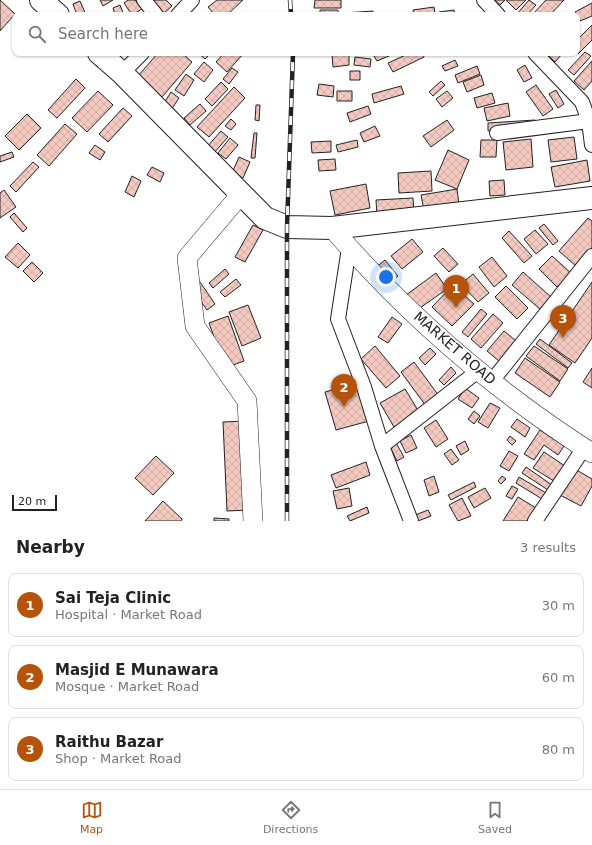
<!DOCTYPE html>
<meta charset="utf-8">
<style>
body{margin:0;font-family:"DejaVu Sans",sans-serif;background:#f2f2f2;color:#222}
.scale{position:absolute;left:12px;bottom:10px;width:45px;box-sizing:border-box;padding-left:4px;border:2px solid #222;border-top:0;font-size:11px;line-height:14px;white-space:nowrap;color:#222;-webkit-text-stroke:3px #fff;paint-order:stroke}
.you{position:absolute;left:386px;top:277px;width:14px;height:14px;margin:-10px;border:3px solid #fff;border-radius:50%;background:#1a73e8;box-shadow:0 0 0 6px #1a73e833}
.badge{display:grid;place-items:center;width:26px;height:26px;border-radius:50%;background:#b45309;color:#fff;font-size:13px;font-weight:700}
.pin{position:absolute;translate:-50% -33px;filter:drop-shadow(0 1px 2px #0008)}
.pin::after{content:'';position:absolute;top:21px;width:14px;height:12px;background:inherit;clip-path:polygon(0 0,100% 0,50% 100%)}
.list{margin:0;padding:0;list-style:none}
h2{display:flex;justify-content:space-between;align-items:center;height:52px;margin:0;padding:0 16px;font-size:17px}
h2 small{font-size:13px;font-weight:400;color:#767676}
.list li{display:grid;grid-template-columns:26px 1fr auto;gap:12px;align-items:center;box-sizing:border-box;height:64px;margin:0 8px 8px;padding:0 8px;border:1px solid #e0e0e0;border-radius:8px}
.list b{display:block;font-size:15px;white-space:nowrap}
.list p{margin:0;font-size:13px;white-space:nowrap;color:#767676}
.list em{font-size:13px;font-style:normal;color:#767676}
.icon{flex:none;width:22px;height:22px;fill:none;stroke:currentColor;stroke-width:2;stroke-linecap:round;stroke-linejoin:round}
.map{position:relative;flex:none;width:592px;height:521px;overflow:hidden}
.search{position:absolute;background:#fff;box-shadow:0 1px 3px #0004;left:12px;right:12px;top:12px;height:44px;display:flex;align-items:center;gap:10px;box-sizing:border-box;padding:0 14px;border-radius:8px;color:#767676;font-size:15px}
.sheet{height:268px;background:#fff}
nav{display:flex;justify-content:space-around;align-items:center;box-sizing:border-box;height:56px;border-top:1px solid #e0e0e0;background:#fff;font-size:11px;color:#767676}
nav a{display:grid;justify-items:center;gap:2px}
nav .on{color:#b45309}
.map>svg:first-child{display:block}
</style>
<div class="map">
<svg width="592" height="521" viewBox="0 0 592 521">
<defs>
<pattern id="building-cross-hatch" width="8" height="8" patternUnits="userSpaceOnUse"><rect width="8" height="8" fill="#f3c9c0"/><path d="M0 0l8 8M0 8l8-8" fill="none" stroke="#d0aca5"/></pattern>
</defs>
<rect width="100%" height="100%" fill="#fff"/>
<!-- building -->
<path fill="url(#building-cross-hatch)" stroke="#222" d="M0,0l15,14 -15,17z
M100,0h13l-10,6z
M128,0h7l7,9 -10,6 -8,-12z
M155,0h11l6,6 -10,9 -11,-11z
M217,0h26l-16,15h-12l-7,-8z
M315,0h26v8h-27z
M494,0h11l-5,5z
M506,0h20l-10,10z
M529,0l7,5 -9,10h-11z
M546,0h18l-14,15h-18z
M80,1l6,14h-9l-4,-11z
M592,3v13l-12,5 -5,-9z
M120,5l4,10h-9l-2,-7z
M434,7l1,7 -21,1 -1,-5z
M320,10h18v5h-18z
M454,10l1,5h-15l-1,-3z
M373,11v4h-29v-2z
M592,25v15l-14,14 -1,-14z
M585,52l6,4 -17,19 -6,-5z
M158,53h24l10,9 -30,35 -24,-21z
M198,53h13l-6,6z
M224,53h20l-17,19 -11,-10z
M349,53v12l-16,2 -1,-13z
M381,53h15l-19,8 -3,-5z
M410,53h13l1,4 -31,15 -5,-9z
M546,53h17l-8,9z
M355,57l16,2 -1,8 -16,-2z
M455,60l3,6 -13,5 -3,-5z
M592,61v20l-8,9 -10,-9z
M204,62l9,8 -9,12 -10,-8z
M525,65l7,13 -8,4 -7,-12z
M477,66l3,8 -22,9 -3,-8z
M232,68l6,4 -9,12 -6,-5z
M350,71h10v9h-10z
M186,74l8,6 -10,16 -9,-6z
M481,75l3,10 -17,7 -4,-10z
M76,79l9,9 -28,30 -9,-8z
M441,81l4,4 -12,11 -4,-4z
M221,82l7,7 -16,17 -7,-7z
M319,84l15,2 -1,11 -16,-2z
M536,85l17,24 -10,7 -17,-24z
M401,86l3,8 -30,9 -2,-9z
M234,87l11,11 -36,39 -12,-10z
M556,90l8,14 -6,4 -9,-14z
M98,91l15,14 -26,27 -15,-14z
M337,91h15v10h-15z
M447,91l6,7 -11,9 -6,-8z
M171,92l8,6 -10,15 -8,-5z
M492,93l3,10 -18,5 -3,-10z
M508,103l2,13 -23,5 -3,-13z
M200,104l6,7 -16,14 -6,-7z
M256,105h4l-1,16 -4,-1z
M368,106l3,8 -21,8 -3,-9z
M123,108l9,8 -24,26 -9,-8z
M27,114l14,14 -22,22 -14,-14z
M231,119l5,5 -5,6 -6,-4z
M447,120l7,10 -23,17 -8,-11z
M535,120v8l-47,3v-8z
M65,124l12,10 -28,32 -12,-11z
M375,126l5,10 -16,6 -4,-9z
M221,131l7,6 -15,17 -7,-6z
M254,133h3l-2,25h-4z
M574,137l3,22 -26,3 -3,-22z
M230,138l8,7 -12,14 -8,-6z
M531,139l2,28 -27,3 -3,-28z
M357,140l1,7 -20,5 -2,-7z
M481,140h16l-1,17h-16z
M331,141v11l-19,1 -1,-11z
M95,145l10,7 -5,8 -11,-7z
M448,150l21,10 -12,29 -22,-9z
M12,152l2,5 -14,5v-6z
M239,157l11,5 -7,16 -11,-5z
M335,159l1,11 -17,1 -1,-11z
M587,160l3,21 -35,6 -4,-20z
M33,162l6,5 -23,25 -6,-6z
M152,167l12,6 -4,9 -13,-7z
M431,171l1,20 -33,2 -1,-20z
M132,176l9,5 -7,16 -9,-5z
M504,180l1,15 -15,1 -1,-15z
M366,184l4,24 -35,7 -5,-24z
M457,189l2,15 -35,6 -3,-15z
M4,190l12,17 -16,11v-25z
M413,198l1,16 -37,2 -1,-16z
M14,213l13,15 -4,4 -13,-15z
M588,218l4,3v27l-16,18 -17,-15z
M544,224l14,17 -5,4 -14,-17z
M253,225l10,5 -18,32 -10,-5z
M535,230l13,14 -12,10 -12,-15z
M509,231l23,25 -8,7 -22,-25z
M412,239l11,13 -21,17 -11,-13z
M18,243l12,12 -12,13 -13,-11z
M443,248l15,16 -9,8 -15,-16z
M552,256l19,17 -14,14 -18,-18z
M492,257l15,19 -13,11 -15,-20z
M385,260l13,16 -11,9 -13,-16z
M32,262l11,11 -9,9 -11,-11z
M225,269l4,5 -16,14 -4,-5z
M523,272l29,26 -11,12 -29,-25z
M436,273l11,16 -30,21 -11,-15z
M473,274l16,19 -11,9 -17,-18z
M236,279l5,6 -16,12 -5,-5z
M200,282l15,22 -8,6 -16,-23z
M592,282v56l-17,25 -26,-18z
M453,285l21,19 -22,22 -20,-19z
M506,286l22,22 -11,11 -22,-22z
M248,305l13,33 -19,8 -13,-34z
M481,309l6,5 -19,23 -6,-5z
M493,314l10,9 -22,25 -10,-9z
M228,316l16,45 -19,7 -16,-45z
M392,317l10,7 -14,19 -10,-6z
M504,331l12,10 -17,20 -12,-10z
M540,339l32,24 -4,5 -32,-24z
M375,346l25,30 -14,12 -25,-29z
M534,346l34,23 -8,12 -34,-25z
M430,348l6,6 -11,11 -6,-7z
M525,358l35,24 -10,15 -35,-24z
M414,362l25,34 -13,10 -25,-34z
M451,367l5,6 -12,12 -5,-5z
M592,368v20l-9,-6z
M358,383l11,38 -33,9 -11,-38z
M465,388l14,10 -7,10 -14,-9z
M405,389l14,23 -25,15 -14,-24z
M490,403l10,5 -12,20 -10,-6z
M474,411l6,5 -6,8 -6,-5z
M517,419l13,9 -5,9 -14,-10z
M436,420l12,19 -12,8 -12,-19z
M245,421l4,89 -22,1 -4,-89z
M540,430l24,16 -6,9 -14,-10 -10,15 -10,-6z
M411,435l6,13 -11,5 -6,-12z
M510,436l6,5 -4,4 -5,-5z
M465,441l4,9 -8,5 -5,-9z
M396,443l8,14 -7,4 -7,-14z
M451,449l8,11 -7,5 -8,-11z
M509,451l9,5 -9,15 -9,-5z
M544,452l24,16 -11,15 -24,-15z
M156,456l18,17 -21,22 -18,-17z
M366,462l4,13 -34,13 -5,-13z
M526,467l26,18 -4,5 -26,-17z
M573,468l19,11v7l-11,20 -23,-12z
M434,476l5,16 -10,4 -5,-16z
M502,476l4,3 -5,5 -3,-3z
M519,477l27,16 -4,6 -26,-16z
M474,482l2,5 -25,13 -3,-5z
M512,486l6,3 -6,10 -6,-3z
M349,488l3,18 -15,3 -4,-18z
M485,488l6,10 -17,10 -6,-11z
M518,497l18,11 -9,13h-24z
M462,498l9,18 -13,5 -9,-16z
M163,501l19,18 -1,2h-36z
M367,507l2,6 -19,8 -3,-5z
M428,510l3,6 -13,5h-6l-2,-4z
M214,518l15,1v2h-15z"/>
<g fill="none" stroke-linecap="round" stroke-linejoin="round">
<defs>
<path id="street" d="M144,0l12,15
M484,0l14,15
M178,15l14,-15
M122,73l20,-20
M592,120l-3,1 3,24
M497,133l92,-12 -7,-19 -47,-49
M349,248l-11,71 26,68 18,59 29,75
M492,381l100,-125
M382,446l96,-75
M535,521l49,-73"/>
<path id="secondary" d="M241,194l-54,64 8,68 52,75 6,120
M332,228c75,87 163,163 260,225"/>
<path id="highway" d="M41,0l17,15
M99,53l23,20 143,145 22,9 45,1 260,-30"/>
</defs>
<!-- street casing -->
<use href="#street" stroke="#222" stroke-width="16"/>
<!-- secondary casing -->
<use href="#secondary" stroke="#222" stroke-width="20"/>
<!-- highway casing -->
<use href="#highway" stroke="#222" stroke-width="24"/>
<!-- street -->
<use href="#street" stroke="#fff" stroke-width="14"/>
<!-- secondary -->
<use href="#secondary" stroke="#fff" stroke-width="19"/>
<!-- highway -->
<use href="#highway" stroke="#fff" stroke-width="22"/>
<defs>
<path id="rail" d="M290,0l1,15
M287,521v-294l6,-174"/>
</defs>
<!-- rail casing -->
<use href="#rail" stroke="#222" stroke-width="4.5"/>
<!-- rail -->
<use href="#rail" stroke="#fff" stroke-width="3" stroke-dasharray="9" stroke-linecap="butt"/>
</g>
<g text-anchor="middle" stroke-width="3" stroke-linejoin="round" paint-order="stroke">
<!-- street labels -->
<g font-size="14" fill="#222" stroke="#fff">
<text transform="translate(455 348) rotate(41)" y="5">MARKET ROAD</text>
</g>
</g>
</svg>
<div class="scale">20 m</div>
<div class="you"></div>
<div class="pin badge" style="left:456px;top:308px">1</div>
<div class="pin badge" style="left:344px;top:407px">2</div>
<div class="pin badge" style="left:563px;top:338px">3</div>
<div class="search"><svg class="icon" aria-label="search" viewBox="0 0 24 24"><circle cx="10" cy="10" r="6"/><path d="M15 15l6 6"/></svg>Search here</div>
</div>
<section class="sheet">
<h2>Nearby<small>3 results</small></h2>
<ul class="list">
<li><span class="badge">1</span><div><b>Sai Teja Clinic</b><p>Hospital · Market Road</p></div><em>30 m</em></li>
<li><span class="badge">2</span><div><b>Masjid E Munawara</b><p>Mosque · Market Road</p></div><em>60 m</em></li>
<li><span class="badge">3</span><div><b>Raithu Bazar</b><p>Shop · Market Road</p></div><em>80 m</em></li>
</ul>
</section>
<nav>
<a class="on"><svg class="icon" aria-label="map" viewBox="0 0 24 24"><path d="M3 6l6-2 6 2 6-2v14l-6 2-6-2-6 2zM9 4v14M15 6v14"/></svg>Map</a>
<a><svg class="icon" aria-label="directions" viewBox="0 0 24 24"><path d="M12 3l9 9-9 9-9-9zM9 14v-3h6M13 9l2 2-2 2"/></svg>Directions</a>
<a><svg class="icon" aria-label="saved" viewBox="0 0 24 24"><path d="M7 4h10v16l-5-4-5 4z"/></svg>Saved</a>
</nav>
